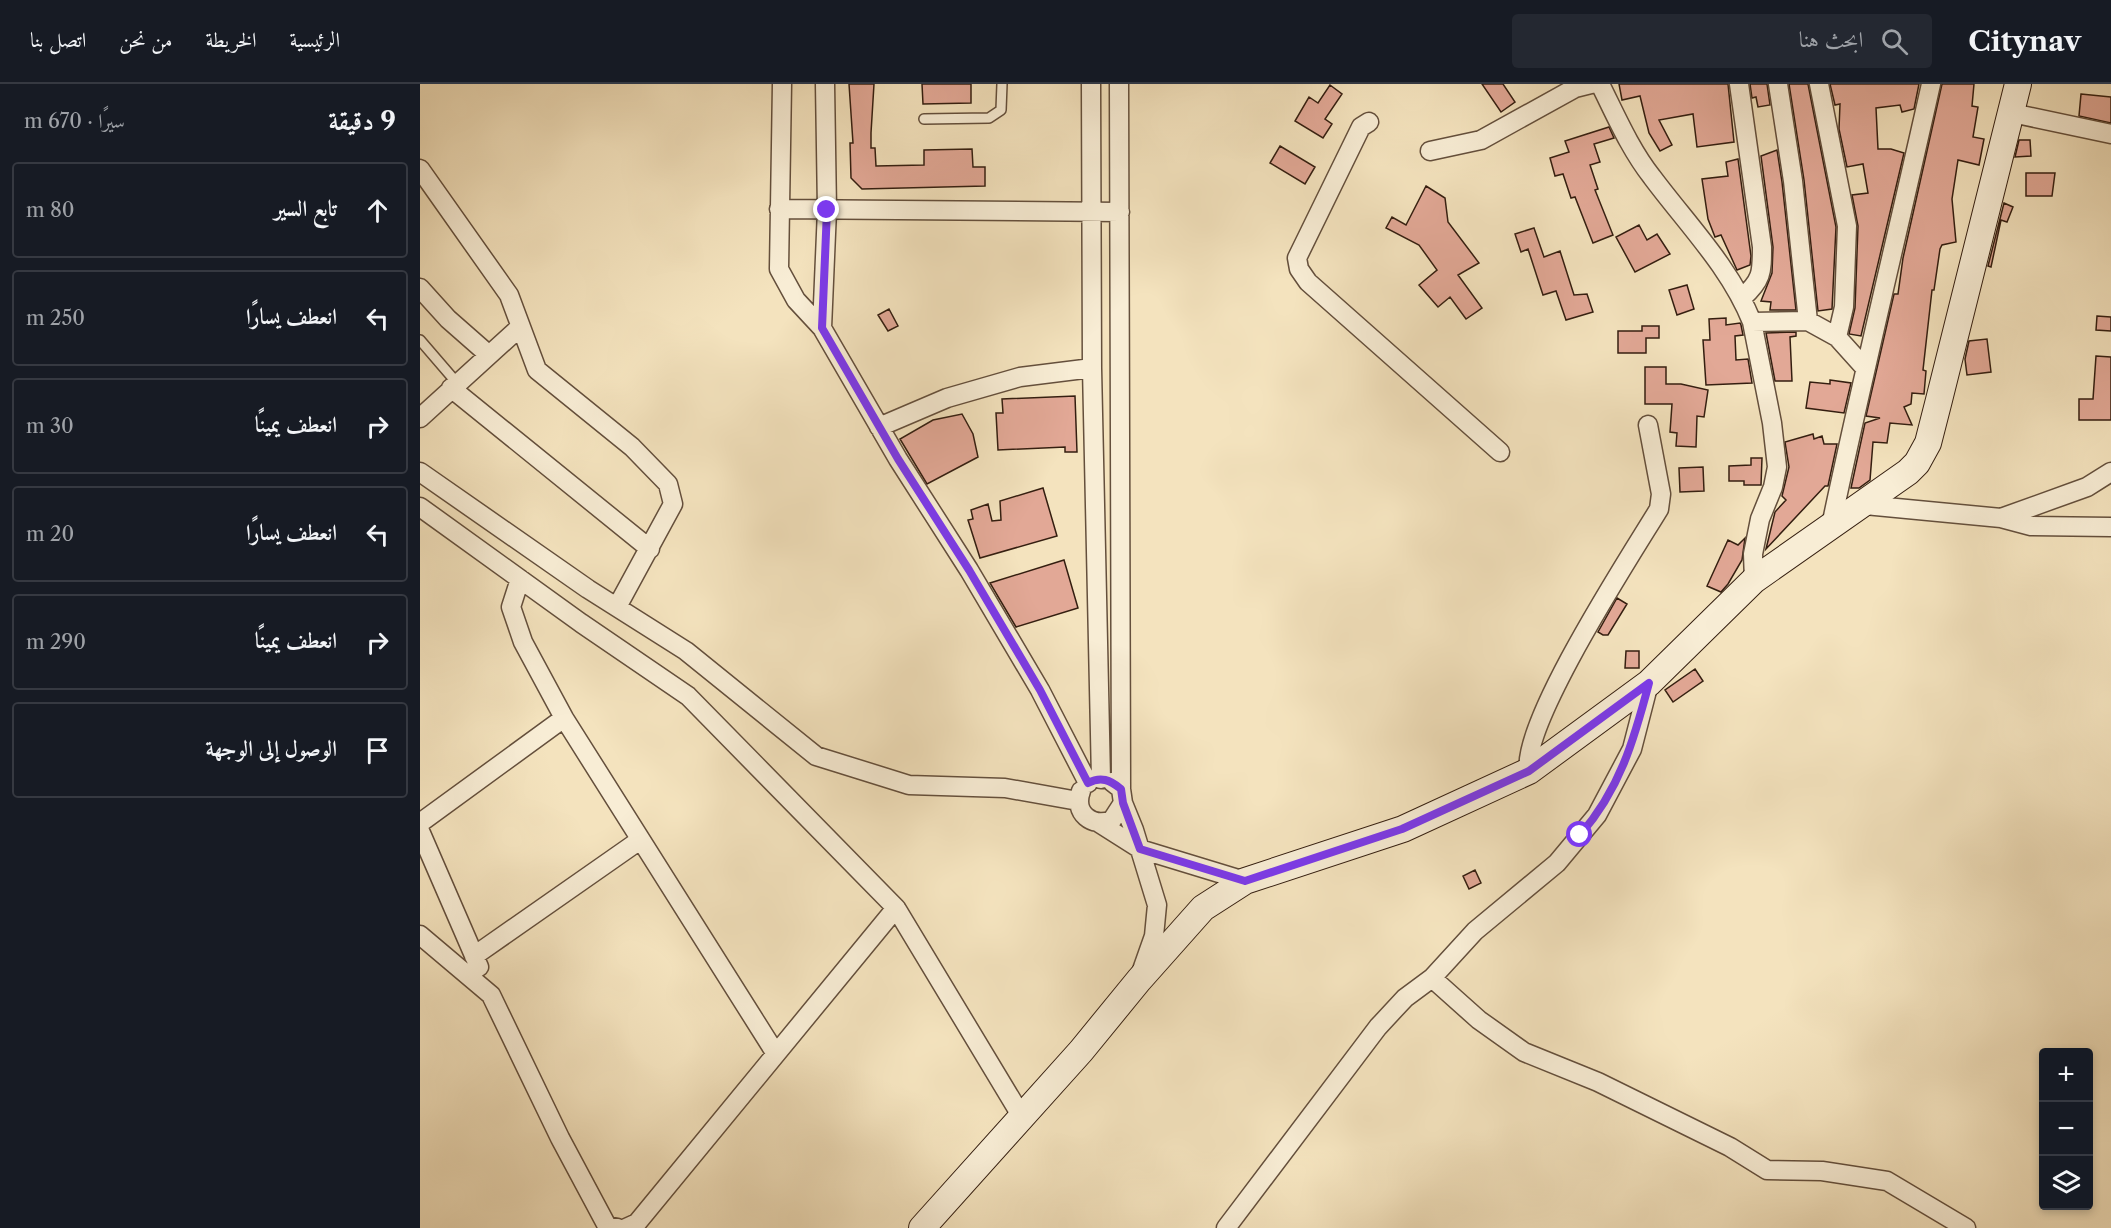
<!DOCTYPE html>
<html lang="ar">
<meta charset="utf-8">
<style>
body{margin:0;font-family:"Libre Caslon Text",Amiri,serif;background:#242831;color:#f1f3f6;direction:rtl}
.controls{position:absolute;right:18px;bottom:18px;display:grid;overflow:hidden;border-radius:6px;box-shadow:0 3px 9px #0003}
.controls button{width:54px;height:54px;display:grid;place-items:center;padding:0;border:0;border-bottom:2px solid #363941;background:#171b24;color:#f1f3f6;font:30px sans-serif}
.stop{position:absolute;width:18px;height:18px;margin:-14px;border:4px solid #7c3aed;border-radius:50%;background:#fff}
.stop.end{background:#7c3aed;border-color:#fff;box-shadow:0 2px 6px #0008}
.list{margin:0;padding:0;list-style:none}
h2{display:flex;justify-content:space-between;align-items:center;height:78px;margin:0;padding:0 24px;font-size:26px}
h2 small{font-size:20px;font-weight:400;color:#9ea1a6}
.list li{display:grid;grid-template-columns:39px 1fr auto;gap:18px;align-items:center;box-sizing:border-box;height:96px;margin:0 12px 12px;padding:0 12px;border:2px solid #363941;border-radius:6px}
.list b{display:block;font-size:22px;white-space:nowrap}
.list em{font-size:20px;font-style:normal;color:#9ea1a6}
.icon{flex:none;width:33px;height:33px;fill:none;stroke:currentColor;stroke-width:2;stroke-linecap:round;stroke-linejoin:round}
.map{position:relative;flex:none;width:1691px;height:1144px;overflow:hidden;direction:ltr}
header{display:flex;align-items:center;gap:36px;box-sizing:border-box;height:84px;padding:0 30px;background:#171b24;border-bottom:2px solid #363941}
header strong{font-size:28px}
nav{display:flex;gap:33px;margin-inline-start:auto;font-size:21px}
.search{width:420px;height:54px;background:#242831;display:flex;align-items:center;gap:15px;box-sizing:border-box;padding:0 21px;border-radius:6px;color:#9ea1a6;font-size:22px}
main{display:flex}
aside{flex:1;background:#171b24}
.map>svg:first-child{display:block}
</style>
<header>
<strong>Citynav</strong>
<div class="search"><svg class="icon" aria-label="search" viewBox="0 0 24 24"><circle cx="10" cy="10" r="6"/><path d="M15 15l6 6"/></svg>ابحث هنا</div>
<nav><a>الرئيسية</a><a>الخريطة</a><a>من نحن</a><a>اتصل بنا</a></nav>
</header>
<main>
<div class="map">
<svg width="1691" height="1144" viewBox="0 0 1691 1144">
<rect width="100%" height="100%" fill="#f4e3be"/>
<filter id="stains"><feTurbulence type="fractalNoise" baseFrequency=".00333" numOctaves="4"/><feColorMatrix values="0 0 0 0 .2 0 0 0 0 .09 0 0 0 0 .02 0 0 0 .5 -.17"/></filter>
<radialGradient id="worn" r=".72"><stop offset=".6" stop-color="#630" stop-opacity="0"/><stop offset="1" stop-color="#630" stop-opacity=".3"/></radialGradient>
<!-- building -->
<path fill="#e2a896" stroke="#341e10" stroke-width="1.5" d="M429,0h25l-3,49v15h4l1,18 48,-1v-15l48,-1 1,18h12v19l-123,3 -11,-11 -1,-35h3z
M502,0h49v19l-48,1z
M1062,0h21l12,18 -14,10z
M1199,0h109l6,58 -37,5 -4,-33 -34,6 13,25 -12,6 -11,-18 -9,-37 -18,4z
M1330,0h17l3,21 -12,2 -2,-10 -4,1z
M1369,0h19l28,143 -4,82 -14,2 -14,-131z
M1410,0h89l-5,25 -12,3 -2,-7 -24,3 2,41h13l13,4 -43,183 -12,-2 6,-26 3,-82 -6,-31 16,-2 -5,-29 -16,3 -8,-38 1,-25 -5,1z
M1522,0h32l-2,22 6,1 -5,30 11,2 -5,26 -21,-5 -6,39 4,43 -14,3 -2,4 -6,41h-2l-9,80 3,1 -2,23 -12,-1 -1,11 -7,3 8,18 -22,-2 -3,20 -14,-1 -3,38 -11,8h-8l14,-65 15,-5 -14,-2 28,-122h4l5,-36z
M910,1l12,9 -17,25 7,5 -9,14 -28,-17 14,-24 9,6z
M1661,10l30,3v26l-32,-7z
M1189,43l5,11 -20,6 6,18 -10,3 8,24 -3,1 18,45 -20,8 -18,-46 -4,1 -8,-24 -8,2 -5,-18 19,-6 -4,-11z
M1599,56h11l1,16 -16,1z
M860,62l35,21 -10,17 -35,-21z
M1357,66l5,32 14,128h-26l1,-8 -10,-1 11,-28 1,-26 -12,-91z
M1318,75l13,97 -1,9 -13,5 -16,-35 -6,2 -7,-18 -6,-40 26,-3 -2,-14z
M1606,89h29l-3,23h-26z
M1006,102l19,12 3,24 31,41 -21,12 24,33 -16,11 -16,-22 -12,10 -19,-22 18,-15 -18,-25 -33,-17 6,-11 14,8z
M1584,119l9,4 -6,15 -6,-2 -10,47 -3,-1z
M1219,141l8,15 10,-6 13,20 -35,18 -19,-35z
M1114,144l10,29 16,-6 14,44 13,-1 6,18 -27,8 -10,-29 -13,4 -15,-46 -7,3 -6,-18z
M1267,201l7,24 -17,6 -8,-25z
M469,225l9,17 -10,5 -10,-16z
M1677,232l14,1v14l-15,-1z
M1306,234v7l14,-2 1,2 2,10 -8,1 1,24 12,-1 4,24 -46,2 -3,-45h7l-1,-21z
M1222,242h17v12h-13v15h-28v-22h24z
M1376,248v4l-6,1 2,44h-17l-9,-48z
M1567,255l4,33 -24,3 -2,-16 4,-18z
M1676,272l15,1v63h-32v-21h14z
M1225,283h21v17h15l27,6 -4,27 -7,-1 -1,31 -20,-1 1,-13 -7,-1 2,-28h-27z
M1410,296l21,3 -7,30 -38,-5 4,-26 20,2z
M655,312l2,56h-12v-5l-67,3 -2,-37h7l-1,-14z
M542,330l11,20 5,23 -51,27 -27,-45 33,-19z
M1393,350l1,5 8,-3 2,8h13l-9,42h-3l-59,63 9,-37 11,-12 -4,-4 7,-29 -4,-25z
M1331,374h11l-1,27h-17v-4h-15v-15l22,-1z
M1283,383l1,24 -24,1 -1,-24z
M623,404l14,48 -77,22 -12,-38 5,-1 -2,-9 17,-6 4,17 9,-1 -1,-19z
M1325,454l-3,22 -14,24 -7,8 -14,-6 21,-46 10,5z
M644,476l14,48 -62,19 -26,-44z
M1197,514l10,6 -19,31h-5l-5,-3z
M1206,567h13v17h-14z
M1275,585l8,12 -30,21 -8,-12z
M1055,786l6,13 -12,6 -6,-13z"/>
<g fill="none" stroke-linecap="round" stroke-linejoin="round">
<defs>
<path id="lane" d="M504,35l65,-1 12,-8 1,-26
M0,256l37,43"/>
<path id="street" d="M362,0l-3,185 17,31 26,28 76,131 71,111 71,120 48,93
M671,0l1,284 9,411
M699,0l2,705
M1180,0c16,32 30,65 52,93 35,47 78,90 100,145l56,-1 29,16
M1319,0l23,163c0,26 0,33 -20,51
M1358,0l15,97 15,140
M1399,0l28,142 -3,81 -7,30 27,30
M1592,29l99,21
M949,38l-8,5 -64,131 2,11 9,13 192,170
M1010,67l51,-11 94,-52 16,-4
M0,85l89,126 28,75 95,77 36,37 5,20 -56,103
M359,125l341,3
M0,204l28,31 41,36
M1332,238l20,101 5,44 -4,20 -13,32 -7,35 1,26
M402,244l5,-118 -2,-126
M31,304l199,161
M0,334l99,-90
M459,343l68,-29 73,-21 72,-9
M0,388l168,117 98,62 130,105 93,29 96,3 73,13
M1445,421l136,13 30,8 80,1
M0,423l161,116 107,73 208,212 126,209
M1581,434l86,-31 24,-15
M1411,442c31,-148 67,-294 100,-442
M100,495l-9,28 12,35 41,76 212,336
M1109,687c-9,-46 102,-216 130,-262l2,-15 -13,-69
M692,698l9,7 2,14 11,27 23,75 -3,31 -12,34
M661,707c-8,22 11,37 31,29l11,-17
M0,739l144,-105
M679,739l41,26 105,32
M0,747l59,136
M0,851l71,60 69,143 47,88 11,2
M54,872l166,-116
M1012,894l47,42 45,32 74,30 132,65 37,23 55,1 65,10 79,47
M206,1144l11,-5 259,-315
M806,1144l152,-201 27,-29 27,-20 43,-47 82,-68 40,-48 35,-66 17,-66"/>
<path id="secondary" d="M502,1144l159,-177 58,-71 64,-72 42,-27 158,-52 126,-58 120,-88 105,-103 154,-108 9,-9 11,-20 11,-43 79,-316"/>
</defs>
<!-- lane casing -->
<use href="#lane" stroke="#644f3c" stroke-width="12"/>
<!-- street casing -->
<use href="#street" stroke="#644f3c" stroke-width="21"/>
<!-- secondary casing -->
<use href="#secondary" stroke="#341e10" stroke-width="28"/>
<!-- lane -->
<use href="#lane" stroke="#f8edd5" stroke-width="9"/>
<!-- street -->
<use href="#street" stroke="#f8edd5" stroke-width="18"/>
<!-- secondary -->
<use href="#secondary" stroke="#f8edd5" stroke-width="26"/>
</g>
<g fill="none" stroke-linecap="round" stroke-linejoin="round">
<!-- route -->
<path stroke="#7c3aed" stroke-width="8" d="M407,126l-5,118 76,131 71,111 71,120 48,93c13,-7 22,-3 33,6l2,14 17,46 105,32 157,-52 127,-58 120,-88c-15,57 -29,106 -69,152"/>
</g>
<rect width="100%" height="100%" filter="url(#stains)"/>
<rect width="100%" height="100%" fill="url(#worn)"/>
</svg>
<div class="controls">
<button>+</button>
<button>−</button>
<button><svg class="icon" aria-label="layers" viewBox="0 0 24 24"><path d="M12 4l9 5-9 5-9-5zM3 14l9 5 9-5"/></svg></button>
</div>
<div class="stop" style="left:1160px;top:751px"></div>
<div class="stop end" style="left:407px;top:126px"></div>
</div>
<aside>
<h2>9 دقيقة<small>سيرًا · 670 m</small></h2>
<ul class="list">
<li><svg class="icon" aria-label="ahead" viewBox="0 0 24 24"><path d="M12 20V5M6 11l6-6 6 6"/></svg><div><b>تابع السير</b></div><em>80 m</em></li>
<li><svg class="icon" aria-label="left" viewBox="0 0 24 24"><path d="M17 20v-9H6M10 6l-5 5 5 5"/></svg><div><b>انعطف يسارًا</b></div><em>250 m</em></li>
<li><svg class="icon" aria-label="right" viewBox="0 0 24 24"><path d="M7 20v-9h11M14 6l5 5-5 5"/></svg><div><b>انعطف يمينًا</b></div><em>30 m</em></li>
<li><svg class="icon" aria-label="left" viewBox="0 0 24 24"><path d="M17 20v-9H6M10 6l-5 5 5 5"/></svg><div><b>انعطف يسارًا</b></div><em>20 m</em></li>
<li><svg class="icon" aria-label="right" viewBox="0 0 24 24"><path d="M7 20v-9h11M14 6l5 5-5 5"/></svg><div><b>انعطف يمينًا</b></div><em>290 m</em></li>
<li><svg class="icon" aria-label="arrive" viewBox="0 0 24 24"><path d="M6 21V4h12l-3 4 3 4H6"/></svg><div><b>الوصول إلى الوجهة</b></div></li>
</ul>
</aside>
</main>
